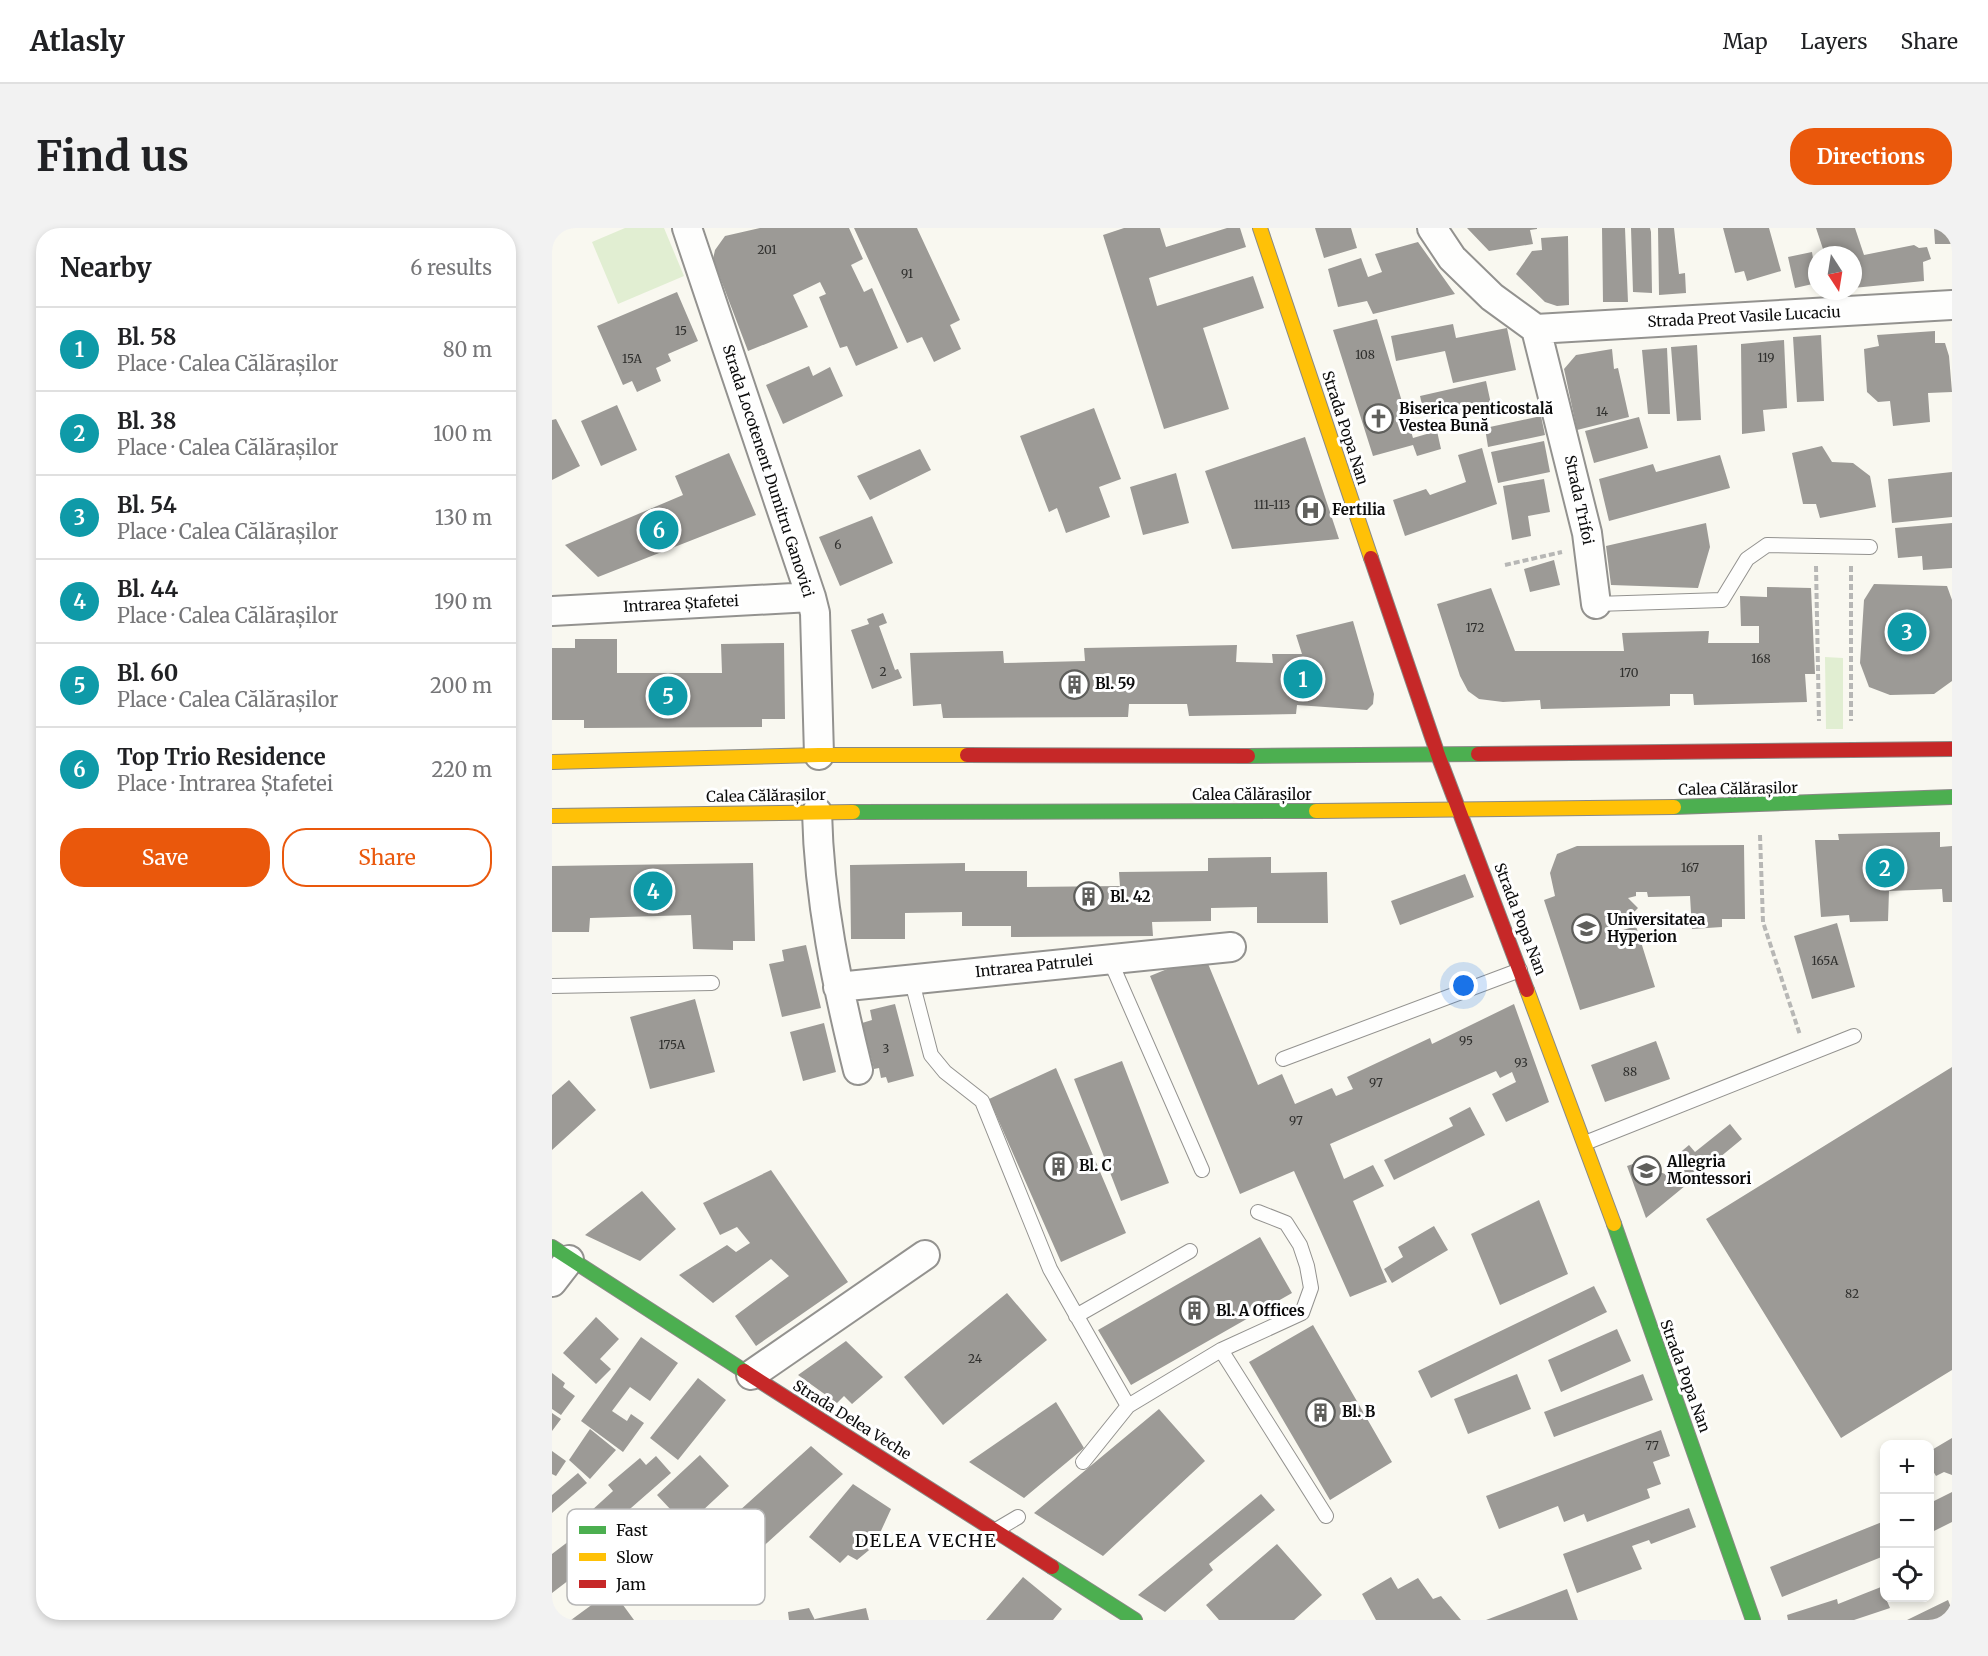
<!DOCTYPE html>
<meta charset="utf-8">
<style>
body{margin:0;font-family:Merriweather,serif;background:#f2f2f2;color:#202124}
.controls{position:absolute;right:18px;bottom:18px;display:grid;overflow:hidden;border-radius:12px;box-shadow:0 3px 9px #0003}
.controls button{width:54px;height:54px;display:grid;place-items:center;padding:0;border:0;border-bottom:2px solid #e0e0e0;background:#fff;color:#202124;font:30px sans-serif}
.compass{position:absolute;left:1256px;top:18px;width:54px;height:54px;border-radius:50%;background:#fff;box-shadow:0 3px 9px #0003;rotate:168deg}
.you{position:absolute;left:912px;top:758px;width:21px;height:21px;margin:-15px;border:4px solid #fff;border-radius:50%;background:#1a73e8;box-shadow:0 0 0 9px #1a73e833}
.badge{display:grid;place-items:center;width:39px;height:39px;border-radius:50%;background:#ea580c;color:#fff;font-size:20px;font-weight:700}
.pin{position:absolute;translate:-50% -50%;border:3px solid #fff;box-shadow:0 2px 6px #0006}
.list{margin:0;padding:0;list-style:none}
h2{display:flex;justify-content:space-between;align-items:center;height:78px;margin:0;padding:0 24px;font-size:26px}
h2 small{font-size:20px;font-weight:400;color:#757577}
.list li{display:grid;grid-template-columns:39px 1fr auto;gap:18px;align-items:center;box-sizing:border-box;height:84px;padding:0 24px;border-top:2px solid #e0e0e0}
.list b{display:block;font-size:22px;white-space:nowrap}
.list p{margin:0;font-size:20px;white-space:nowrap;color:#757577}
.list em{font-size:20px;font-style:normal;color:#757577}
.actions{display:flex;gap:12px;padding:18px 24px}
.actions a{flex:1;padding:14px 0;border:2px solid #ea580c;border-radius:24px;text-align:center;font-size:21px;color:#ea580c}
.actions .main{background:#ea580c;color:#fff}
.icon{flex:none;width:33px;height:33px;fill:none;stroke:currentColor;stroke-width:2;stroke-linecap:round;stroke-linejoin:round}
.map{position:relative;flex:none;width:1400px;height:1392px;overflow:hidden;border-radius:24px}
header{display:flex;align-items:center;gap:36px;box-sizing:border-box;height:84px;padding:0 30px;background:#fff;border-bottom:2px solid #e0e0e0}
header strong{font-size:28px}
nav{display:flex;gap:33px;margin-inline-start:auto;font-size:21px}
.intro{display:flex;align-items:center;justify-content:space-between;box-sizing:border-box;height:144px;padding:0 36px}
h1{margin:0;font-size:42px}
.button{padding:15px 27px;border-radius:24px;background:#ea580c;color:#fff;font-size:21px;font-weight:700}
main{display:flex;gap:36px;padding:0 36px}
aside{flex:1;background:#fff;border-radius:24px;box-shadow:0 3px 9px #0003}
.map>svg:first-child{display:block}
</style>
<header>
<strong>Atlasly</strong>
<nav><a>Map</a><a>Layers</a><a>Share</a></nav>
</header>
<div class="intro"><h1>Find us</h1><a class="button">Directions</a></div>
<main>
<aside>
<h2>Nearby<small>6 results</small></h2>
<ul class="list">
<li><span class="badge" style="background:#0f9aa8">1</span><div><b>Bl. 58</b><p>Place · Calea Călărașilor</p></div><em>80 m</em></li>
<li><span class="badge" style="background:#0f9aa8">2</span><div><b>Bl. 38</b><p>Place · Calea Călărașilor</p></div><em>100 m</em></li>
<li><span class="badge" style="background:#0f9aa8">3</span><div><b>Bl. 54</b><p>Place · Calea Călărașilor</p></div><em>130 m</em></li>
<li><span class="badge" style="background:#0f9aa8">4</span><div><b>Bl. 44</b><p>Place · Calea Călărașilor</p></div><em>190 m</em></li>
<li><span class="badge" style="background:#0f9aa8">5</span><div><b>Bl. 60</b><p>Place · Calea Călărașilor</p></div><em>200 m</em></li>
<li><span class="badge" style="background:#0f9aa8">6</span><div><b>Top Trio Residence</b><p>Place · Intrarea Ștafetei</p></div><em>220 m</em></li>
</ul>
<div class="actions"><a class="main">Save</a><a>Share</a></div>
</aside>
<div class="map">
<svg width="1400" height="1392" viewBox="0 0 1400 1392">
<rect width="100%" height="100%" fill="#f9f8f0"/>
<!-- green -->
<path fill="#e1eed2" d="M73,0h39l20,48 -66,28 -26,-62z
M1273,429l18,1v71h-17z"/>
<!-- building -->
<path fill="#9c9a96" d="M208,0h89l14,31 -12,6 13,27 8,-4 26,60 -42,18 -9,-20 -7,2 -21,-51 7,-3 -6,-12 -27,13 15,32 -60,24 -35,-92 2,-9 10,-14z
M302,0h63l43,92 -10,5 11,24 -27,13 -12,-25 -15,6z
M572,0h36l6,19 61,-19h13l6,19 -97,31 8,28 96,-30 11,32 -61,20 26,81 -65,20 -61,-194z
M763,0h36l6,20 -33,10z
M915,0h70v1l-7,1 3,14 -44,7z
M1050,0h23l3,74h-25z
M1079,0h19l1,4 1,61 -19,-1z
M1106,0h16l5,46 6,-1 1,20 -27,2z
M1171,0h46l12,43 -34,10 -3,-10 -9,2z
M1264,0h39l9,27 50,-10 5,3 8,-1 4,12 -8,3 1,19 -71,7v-33h-28z
M1382,0h18v16h-17z
M1016,8l1,69 -12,1 -12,-4 -29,-28 16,-23 10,-1 -1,-12z
M866,14l37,52 -82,20 -6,-13 -29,6 -10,-38 33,-11 7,19 14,-5 -7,-18z
M1260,24l5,31 -22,5 -7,-31z
M125,64l21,49 -30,13 3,7 -15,7 5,13 -24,11 -5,-11 -9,4 -26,-59z
M825,91l36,119 24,-7 4,18 -24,7 -4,-11 -40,11 -40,-126z
M901,96l3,14 51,-10 9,42 -63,13 -8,-32 -49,10 -5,-25z
M1383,103v12h10l4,13 3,36 -24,1 2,29 -37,4 -3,-25 -12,1 -11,-10 -3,-43 15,-3 -2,-11z
M1269,107l3,66 -27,1 -4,-65z
M1232,112l3,68 -24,2 2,21 -23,3 -1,-90z
M1145,117l4,75 -24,1 -6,-74z
M1115,120l3,66h-22l-6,-64z
M1060,121l2,20 4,-1 11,49 -52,13 -13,-61 12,-14z
M257,138l4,10 17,-9 13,29 -60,28 -17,-39z
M934,153l5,23 -66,14 -5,-22z
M65,177l20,45 -36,16 -20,-45z
M542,180l27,71 -22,8 11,30 -44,16 -9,-25 -8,4 -29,-76z
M989,188l4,19 -57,12 -3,-19z
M1087,189l9,31 -54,15 -9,-32z
M4,191l24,47 -28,14v-60z
M753,209l34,102 -107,10 -27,-78z
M992,213l6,31 -52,11 -7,-31z
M1270,218l10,16 21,1 17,13 6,31 -56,11 -4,-14h-13l-11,-51z
M930,220l15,56 -92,32 -12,-36 33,-11 4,6 36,-13 -8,-27z
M368,221l11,21 -61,30 -13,-24z
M177,225l27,62 -158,62 -33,-32 118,-50 -8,-19z
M1168,227l10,33 -121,33 -10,-42 54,-15 3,8z
M1400,244v45l-60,6 -4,-44z
M624,245l13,50 -46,12 -13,-48z
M992,251l6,33 -22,4 3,20 -19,4 -9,-54z
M320,288l21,47 -53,23 -21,-49z
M1154,295l4,24 -12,41 -87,-3 -5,-39z
M1400,295v45l-29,2 -1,-14 -24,2 -3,-30z
M1002,332l6,25 -30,7 -6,-23z
M1322,356l73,2 5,14v81l-18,13 -44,1 -21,-8 -9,-24 4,-63z
M1215,359l44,1 4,86h-10l2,28 -113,3 -1,-11h-23v12l-129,3 -1,-9 -37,2 -24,-3 -11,-8 -8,-15 -23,-72 54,-16 24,63h109l-2,-18 87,-2 -1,12h51v-17h-18l-1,-30 27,1z
M331,385l4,10 -8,3 16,44 3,-1 4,9 -30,11 -21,-59 18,-6 -2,-5z
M801,393l21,73 -1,10 -6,6 -70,-5 -1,9 -107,2 -2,-12h-58l-1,13 -185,1 -2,-14 -28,2 -3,-53 93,-2 1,12 81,-2 -1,-13 153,-3 -1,17 37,1 -1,-9h30l-6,-19z
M23,411h42v34h105l-1,-29 63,-1 1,76h-23v8l-178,1v-8h-32v-72h23z
M1388,604v15l12,-1v56h-9l-1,-13 -53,2 -1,30 -38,1 -1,-7 -28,2 -6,-77h24l-1,-6z
M1192,617l1,74h-23v8l-30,2 -2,-33 -42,1 -1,-5h-11v4l-8,2 10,10 -13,13 -7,-6v10l2,6 16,-5 19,61 -75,23 -36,-110 11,-4 -5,-23 7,-19 20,-8z
M719,629v16l56,-1 1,51h-71v-16l-46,1v13l-59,1 1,14 -142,1v-11h-49v-14l-57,1v26h-54l-1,-74 115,-2v8h62v16l93,-1 -1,-14 89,-1v-13z
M201,635l2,78h-22v9l-40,-1 -2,-34 -101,3 -1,14h-37v-66z
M913,646l9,23 -74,28 -9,-24z
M1285,695l18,64 -43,12 -18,-63z
M254,717l15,63 -39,9 -13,-53 15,-3 -2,-11z
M652,726l54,131 24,-11 13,30 37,-16 4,8 17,-7 -6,-12 83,-39 2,6 82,-40 35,98 -43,20 -14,-28 24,-12 -4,-10 -12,6 -4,-7 -166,73 14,35 29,-14 11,21 -31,15 34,81 -37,15 -56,-126 -54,23 -90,-218z
M143,771l20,73 -65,17 -20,-72z
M343,776l19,72 -26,7 -2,-6 -5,1 -2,-10 -5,1 -12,-46 10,-3 -2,-10z
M272,795l12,49 -33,9 -13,-49z
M1104,813l14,38 -65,23 -14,-37z
M570,833l47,122 -48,18 -47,-122z
M1400,839v303l-111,68 -135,-219z
M504,840l70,165 -65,29 -72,-163z
M17,852l27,30 -44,40v-55z
M918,879l15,28 -91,45 -10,-20 69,-34 -4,-8z
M1178,896l12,15 -96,79 -19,-52 24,-8 1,11 13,5 5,-3v-10l19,-16 6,7z
M219,942l77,112 -92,64 -21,-30 54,-40 -18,-17 -58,44 -34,-28 48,-30 9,7 14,-9 -13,-16 -17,8 -17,-32z
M90,963l34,38 -36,32 -55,-26z
M987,972l29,74 -68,31 -29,-71z
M882,998l14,24 -56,33 -8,-14 19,-12 -5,-10z
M708,1009l32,56 -161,92 -33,-55z
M1042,1058l13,26 -176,86 -13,-27z
M455,1065l40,47 -104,85 -39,-48z
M44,1089l23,22 -19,20 11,10 -15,15 -33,-31z
M761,1097l79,137 -62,38 -81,-138z
M1065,1101l14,32 -70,31 -13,-32z
M89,1109l37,26 -28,38 -20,-14 -18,24 15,10 4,-7 13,9 -21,29 -42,-31z
M294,1113l37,36 -31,27 -8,-8 -7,7 -39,-28z
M0,1145l13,10 -2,4 12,9 -14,19 -9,-6z
M965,1146l14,35 -63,25 -14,-35z
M1091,1146l10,26 -99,37 -10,-25z
M146,1150l28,22 -48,60 -28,-22z
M504,1174l28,46 -60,50 -55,-36z
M607,1181l46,52 -102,95 -69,-43z
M0,1185l9,6 -9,12z
M38,1201l26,21 -26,29 -21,-19z
M1109,1202l9,26 -17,6 8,22 -14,5 3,9 -63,24 -3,-8 -20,8 -6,-16 -59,23 -13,-33z
M1400,1210v37l-8,-3 -8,4 -6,-10v-15z
M259,1218l32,28 -87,79 -28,-32z
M0,1223l14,10 -10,15 -4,-2z
M148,1227l29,31 -43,40 -29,-31z
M104,1228l15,17 -64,56 -16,-18 22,-20 -5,-6 32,-27 6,7z
M26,1245l9,10 -35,30v-18z
M301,1256l38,25 -17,37 -17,14 -9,-5 -8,8 -31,-26z
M1400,1264v30l-22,11v-30z
M709,1266l14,16 -66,54 4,6 -48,42 -27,-17z
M1137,1280l7,19 -45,17 -2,-4 -17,6 10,23 -65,24 -14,-39z
M1330,1294l2,34 -102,41 -12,-30z
M34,1300l22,22 -56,43v-39z
M725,1316l45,51 -28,25h-75l-13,-15z
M471,1349l39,32 -9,11h-67z
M839,1349l7,12 20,-11 15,21 8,-3 20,24h-85l-14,-26z
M1329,1359l9,21 -36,12h-66l-1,-5 50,-16 1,5z
M1015,1361l11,31h-92z
M60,1362l22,30h-63z
M1396,1372l4,10v10h-45z
M257,1380l6,12h-26l-1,-8z
M314,1380l3,12h-54v-1z"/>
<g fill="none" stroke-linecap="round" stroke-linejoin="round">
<defs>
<path id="lane" d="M1044,376l126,-4 25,-41 20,-14 103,2
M557,730l93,212
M359,750l20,77 14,17 37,29 68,168 78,137
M0,758l160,-3
M731,831l237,-89
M1033,915l269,-107
M524,1088l114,-65
M669,1122l105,166
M531,1234l45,-56 93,-56 81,-37 9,-25 -4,-22 -7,-21 -14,-22 -28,-11
M444,1302l22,-13"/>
<path id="street" d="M135,0l124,369 4,16 4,142
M880,0l20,30 40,39 44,32 51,204 9,71
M984,101l416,-24
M0,383l259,-14
M265,584c2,89 20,173 41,258
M286,759l393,-40
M0,1054l17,-22
M199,1147l174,-120"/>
<path id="fast" d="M696,528l230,-2
M1122,579l278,-10
M301,584l463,-1
M1062,996l139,396
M0,1019l192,124
M500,1339l83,53"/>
<path id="slow" d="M708,0l111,330
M0,534l267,-7h148
M764,583l358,-4
M0,588l301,-4
M975,762l87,234"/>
<path id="jam" d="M819,330l67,197 89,235
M926,526l474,-5
M415,527l281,1
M192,1143l308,196"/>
</defs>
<!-- lane casing -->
<use href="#lane" stroke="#93928f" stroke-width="16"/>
<!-- street casing -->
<use href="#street" stroke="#93928f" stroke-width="32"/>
<!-- fast casing -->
<use href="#fast" stroke="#898985" stroke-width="16"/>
<!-- slow casing -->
<use href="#slow" stroke="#898985" stroke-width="16"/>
<!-- jam casing -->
<use href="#jam" stroke="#898985" stroke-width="16"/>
<!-- path -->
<path stroke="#b7b7b5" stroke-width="4" stroke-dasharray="6 3" stroke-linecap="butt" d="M953,337l57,-13
M1264,338l3,155
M1299,338v155
M1208,607l3,87 37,113"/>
<!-- lane -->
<use href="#lane" stroke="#fefefd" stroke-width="14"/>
<!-- street -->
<use href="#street" stroke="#fefefd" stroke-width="28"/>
<!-- fast -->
<use href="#fast" stroke="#4caf50" stroke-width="14"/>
<!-- slow -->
<use href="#slow" stroke="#ffc107" stroke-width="14"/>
<!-- jam -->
<use href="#jam" stroke="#c62828" stroke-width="14"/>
</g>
<!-- icons -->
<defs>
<symbol id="church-ring" viewBox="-11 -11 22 22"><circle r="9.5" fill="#fff" stroke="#5f5f5c" stroke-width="1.5"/><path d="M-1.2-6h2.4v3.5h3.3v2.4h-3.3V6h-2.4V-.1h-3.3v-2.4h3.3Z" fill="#5f5f5c"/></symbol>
<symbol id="hospital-ring" viewBox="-11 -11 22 22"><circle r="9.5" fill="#fff" stroke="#5f5f5c" stroke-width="1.5"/><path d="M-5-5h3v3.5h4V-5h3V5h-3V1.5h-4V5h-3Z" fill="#5f5f5c"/></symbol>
<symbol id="building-ring" viewBox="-11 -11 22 22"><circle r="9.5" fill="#fff" stroke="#5f5f5c" stroke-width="1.5"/><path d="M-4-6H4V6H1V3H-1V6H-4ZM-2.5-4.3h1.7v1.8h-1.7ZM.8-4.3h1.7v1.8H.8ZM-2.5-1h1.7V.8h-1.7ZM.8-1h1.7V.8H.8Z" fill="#5f5f5c"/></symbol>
<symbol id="university-ring" viewBox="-11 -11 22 22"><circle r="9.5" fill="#fff" stroke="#5f5f5c" stroke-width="1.5"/><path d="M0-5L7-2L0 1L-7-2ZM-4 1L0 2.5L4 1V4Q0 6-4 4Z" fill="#5f5f5c"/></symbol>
<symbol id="school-ring" viewBox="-11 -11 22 22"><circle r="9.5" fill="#fff" stroke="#5f5f5c" stroke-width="1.5"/><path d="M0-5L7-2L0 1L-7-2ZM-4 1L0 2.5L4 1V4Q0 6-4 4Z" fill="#5f5f5c"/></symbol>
</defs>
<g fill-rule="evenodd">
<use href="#church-ring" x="810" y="174" width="33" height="33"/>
<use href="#hospital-ring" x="742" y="266" width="33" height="33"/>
<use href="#building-ring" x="506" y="440" width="33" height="33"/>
<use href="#building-ring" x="520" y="652" width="33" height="33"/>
<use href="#university-ring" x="1018" y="684" width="33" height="33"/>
<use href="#building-ring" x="490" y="922" width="33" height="33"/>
<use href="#school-ring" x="1078" y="926" width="33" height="33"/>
<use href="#building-ring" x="626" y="1066" width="33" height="33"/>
<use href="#building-ring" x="752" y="1168" width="33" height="33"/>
</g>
<g text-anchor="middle" stroke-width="6" stroke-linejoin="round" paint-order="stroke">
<!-- number labels -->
<g font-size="12" fill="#30302e">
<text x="215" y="26">201</text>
<text x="355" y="50">91</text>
<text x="129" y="107">15</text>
<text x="813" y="131">108</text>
<text x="1214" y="134">119</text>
<text x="80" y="135">15A</text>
<text x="1050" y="188">14</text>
<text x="720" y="281">111-113</text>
<text x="286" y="321">6</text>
<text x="923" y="404">172</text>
<text x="1209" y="435">168</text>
<text x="331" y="448">2</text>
<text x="1077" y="449">170</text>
<text x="1138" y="644">167</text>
<text x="1273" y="737">165A</text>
<text x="914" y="817">95</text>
<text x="120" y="821">175A</text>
<text x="334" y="825">3</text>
<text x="969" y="839">93</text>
<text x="1078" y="848">88</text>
<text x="824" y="859">97</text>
<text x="744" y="897">97</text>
<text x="1300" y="1070">82</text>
<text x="423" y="1135">24</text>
<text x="1100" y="1222">77</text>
</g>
<!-- street labels -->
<g font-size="15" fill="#0c0c0c" stroke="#fff">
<text transform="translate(1192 89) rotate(-3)" y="5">Strada Preot Vasile Lucaciu</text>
<text transform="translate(793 200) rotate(72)" y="5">Strada Popa Nan</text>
<text transform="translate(216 243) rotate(72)" y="5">Strada Locotenent Dumitru Ganovici</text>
<text transform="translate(1027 272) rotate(78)" y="5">Strada Trifoi</text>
<text transform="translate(129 376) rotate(-3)" y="5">Intrarea Ștafetei</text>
<text transform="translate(1186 561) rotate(-1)" y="5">Calea Călărașilor</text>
<text x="700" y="572">Calea Călărașilor</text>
<text transform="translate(214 568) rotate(-1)" y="5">Calea Călărașilor</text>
<text transform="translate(968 691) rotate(69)" y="5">Strada Popa Nan</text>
<text transform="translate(482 738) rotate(-6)" y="5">Intrarea Patrulei</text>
<text transform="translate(1133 1148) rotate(70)" y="5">Strada Popa Nan</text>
<text transform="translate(300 1192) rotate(32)" y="5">Strada Delea Veche</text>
</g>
<!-- poi labels -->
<g font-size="15" font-weight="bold" fill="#0c0c0c" stroke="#fff" text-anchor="start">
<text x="847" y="186">Biserica penticostală<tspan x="847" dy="17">Vestea Bună</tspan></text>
<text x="780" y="287">Fertilia</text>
<text x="543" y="461">Bl. 59</text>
<text x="558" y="674">Bl. 42</text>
<text x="1055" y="697">Universitatea<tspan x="1055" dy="17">Hyperion</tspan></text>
<text x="1115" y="939">Allegria<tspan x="1115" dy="17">Montessori</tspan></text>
<text x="527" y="943">Bl. C</text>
<text x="664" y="1088">Bl. A Offices</text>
<text x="790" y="1189">Bl. B</text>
</g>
<!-- quarter labels -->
<g font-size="18" letter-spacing="1.5" fill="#0c0c0c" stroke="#fff">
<text x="374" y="1319">DELEA VECHE</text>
</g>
</g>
<!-- legend -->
<rect x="15" y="1281" width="198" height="96" rx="9" fill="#fff" stroke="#b6b6b6" stroke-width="1.5"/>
<rect x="27" y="1298" width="27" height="8" fill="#4caf50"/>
<rect x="27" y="1325" width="27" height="8" fill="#ffc107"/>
<rect x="27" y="1352" width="27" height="8" fill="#c62828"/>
<g font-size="16" fill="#0c0c0c">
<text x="64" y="1308">Fast</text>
<text x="64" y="1335">Slow</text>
<text x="64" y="1362">Jam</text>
</g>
</svg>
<div class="controls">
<button>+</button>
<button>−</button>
<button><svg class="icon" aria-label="locate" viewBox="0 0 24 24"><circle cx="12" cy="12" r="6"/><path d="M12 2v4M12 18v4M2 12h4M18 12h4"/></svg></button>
</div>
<svg class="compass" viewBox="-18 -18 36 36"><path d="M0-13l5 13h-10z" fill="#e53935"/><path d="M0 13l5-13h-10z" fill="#757577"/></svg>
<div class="you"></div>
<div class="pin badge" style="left:751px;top:451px;background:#0f9aa8">1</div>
<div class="pin badge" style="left:1333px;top:640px;background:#0f9aa8">2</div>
<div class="pin badge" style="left:1355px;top:404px;background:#0f9aa8">3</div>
<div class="pin badge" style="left:101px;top:663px;background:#0f9aa8">4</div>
<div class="pin badge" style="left:116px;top:468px;background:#0f9aa8">5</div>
<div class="pin badge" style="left:107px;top:302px;background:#0f9aa8">6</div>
</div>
</main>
